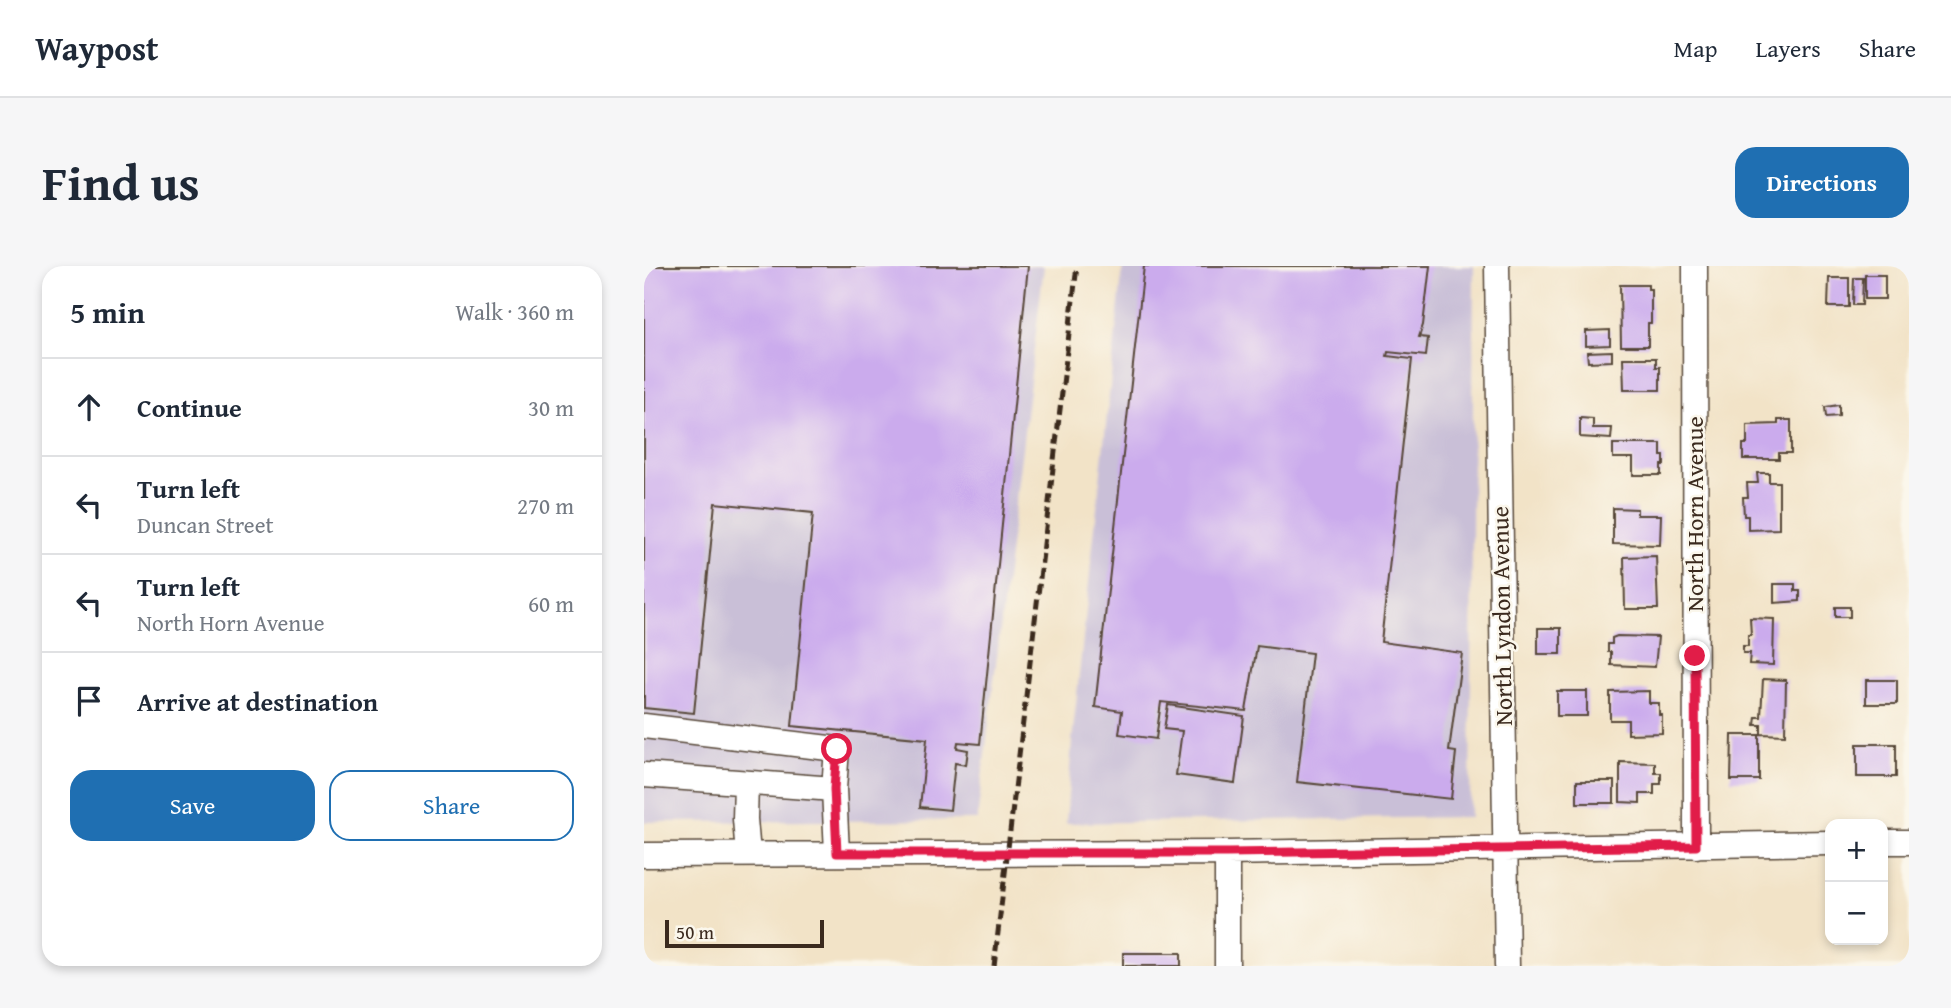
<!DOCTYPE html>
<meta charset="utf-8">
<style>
body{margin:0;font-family:"Gentium Book Plus",serif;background:#f6f6f7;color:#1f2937}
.controls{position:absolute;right:21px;bottom:21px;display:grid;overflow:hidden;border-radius:14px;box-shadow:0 4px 10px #0003}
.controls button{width:63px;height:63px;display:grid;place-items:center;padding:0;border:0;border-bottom:2px solid #e0e1e3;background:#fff;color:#1f2937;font:35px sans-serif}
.scale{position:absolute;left:21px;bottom:18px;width:159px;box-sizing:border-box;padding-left:7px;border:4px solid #3b2a1e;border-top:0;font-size:19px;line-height:24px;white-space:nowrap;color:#3b2a1e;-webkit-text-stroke:5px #fbf7ec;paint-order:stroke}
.stop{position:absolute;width:21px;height:21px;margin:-16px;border:5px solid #e11d48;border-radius:50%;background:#fff}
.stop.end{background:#e11d48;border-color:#fff;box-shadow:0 2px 7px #0008}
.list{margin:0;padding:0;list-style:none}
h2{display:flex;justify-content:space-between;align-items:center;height:91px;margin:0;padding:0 28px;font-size:30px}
h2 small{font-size:23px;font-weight:400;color:#747a83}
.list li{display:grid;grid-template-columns:46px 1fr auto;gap:21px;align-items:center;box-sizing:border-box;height:98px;padding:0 28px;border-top:2px solid #e0e1e3}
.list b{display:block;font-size:26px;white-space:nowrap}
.list p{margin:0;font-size:23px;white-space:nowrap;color:#747a83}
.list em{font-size:23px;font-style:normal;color:#747a83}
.actions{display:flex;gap:14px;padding:21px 28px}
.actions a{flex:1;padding:16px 0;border:2px solid #1f6fb2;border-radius:21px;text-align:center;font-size:24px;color:#1f6fb2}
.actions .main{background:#1f6fb2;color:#fff}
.icon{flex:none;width:38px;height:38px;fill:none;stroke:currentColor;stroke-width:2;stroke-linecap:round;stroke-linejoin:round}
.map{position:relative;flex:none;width:1265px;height:700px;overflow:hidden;border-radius:21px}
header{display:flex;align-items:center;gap:42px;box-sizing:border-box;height:98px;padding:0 35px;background:#fff;border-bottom:2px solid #e0e1e3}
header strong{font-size:33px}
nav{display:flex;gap:38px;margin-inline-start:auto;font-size:24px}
.intro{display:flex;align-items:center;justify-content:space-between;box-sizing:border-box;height:168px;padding:0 42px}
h1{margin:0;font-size:49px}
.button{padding:18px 32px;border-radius:21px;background:#1f6fb2;color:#fff;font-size:24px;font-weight:700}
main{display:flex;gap:42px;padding:0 42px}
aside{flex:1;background:#fff;border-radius:21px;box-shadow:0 4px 10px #0003}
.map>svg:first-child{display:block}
</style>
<header>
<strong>Waypost</strong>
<nav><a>Map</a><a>Layers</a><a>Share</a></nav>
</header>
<div class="intro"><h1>Find us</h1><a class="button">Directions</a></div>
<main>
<aside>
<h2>5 min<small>Walk · 360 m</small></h2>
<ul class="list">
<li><svg class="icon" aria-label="ahead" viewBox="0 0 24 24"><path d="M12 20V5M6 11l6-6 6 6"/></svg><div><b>Continue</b></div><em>30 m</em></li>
<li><svg class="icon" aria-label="left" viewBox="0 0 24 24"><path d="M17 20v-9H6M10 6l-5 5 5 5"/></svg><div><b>Turn left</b><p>Duncan Street</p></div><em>270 m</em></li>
<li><svg class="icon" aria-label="left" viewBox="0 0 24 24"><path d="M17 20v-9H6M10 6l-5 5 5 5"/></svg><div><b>Turn left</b><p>North Horn Avenue</p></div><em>60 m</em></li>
<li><svg class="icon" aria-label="arrive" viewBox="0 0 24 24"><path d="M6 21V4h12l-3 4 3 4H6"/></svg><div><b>Arrive at destination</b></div></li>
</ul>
<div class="actions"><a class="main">Save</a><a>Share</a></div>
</aside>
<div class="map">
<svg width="1265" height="700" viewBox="0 0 1265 700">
<rect width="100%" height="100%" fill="#fbf7ec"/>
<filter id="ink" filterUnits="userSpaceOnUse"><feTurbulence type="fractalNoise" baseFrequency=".0143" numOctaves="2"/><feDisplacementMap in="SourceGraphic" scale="14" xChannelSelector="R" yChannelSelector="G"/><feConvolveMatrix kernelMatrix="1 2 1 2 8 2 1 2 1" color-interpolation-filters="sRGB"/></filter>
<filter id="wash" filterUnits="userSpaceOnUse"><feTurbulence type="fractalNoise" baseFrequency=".00686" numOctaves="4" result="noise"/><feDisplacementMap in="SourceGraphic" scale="28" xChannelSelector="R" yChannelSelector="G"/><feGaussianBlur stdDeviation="1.57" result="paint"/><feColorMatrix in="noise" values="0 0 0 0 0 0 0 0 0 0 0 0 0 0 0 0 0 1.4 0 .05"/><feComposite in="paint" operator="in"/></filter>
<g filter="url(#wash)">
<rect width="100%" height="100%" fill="#f2e3c7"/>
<!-- industrial -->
<path fill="#c9bfd7" d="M0,0h400l-67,554 -333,2z
M479,0h351l-4,551 -404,6 6,-82z"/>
<g id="blocks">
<!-- building -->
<path fill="#cbabed" d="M0,0h384l-48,478 -22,-2 -1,6 11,2 -2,15 -11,-2 -5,47 -30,-3 7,-68 -135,-13 21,-213 -98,-10 -21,210 -50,-5z
M500,0h286l-7,59 -4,12 9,1 -2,18 -38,-4 -1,4 25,3 -31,283 81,11 -13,98 7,1 -5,47 -154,-17 15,-129 -55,-7 -11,65 -85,-9 -5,37 -37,-5 3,-23 -27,-4z
M1221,9h20v24h-20z
M1185,12h20v29h-21z
M1210,12h9l-1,27h-9z
M976,19h28v4h3v34h-3v23h-27z
M966,64v15l-24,1v-15z
M968,85v10l-24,1 -1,-10z
M979,92h33v9h4v23h-36z
M1195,139v11l-13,1 -1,-10z
M936,152l13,1v9h19l-1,11 -31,-2z
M1134,154h13v33h-12v6h-36v-15h4v-19l31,-1z
M969,178h48v12h3v9h-3v10h-28v-17h-20z
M1113,207h12v9h10v47l-31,1v-14h-4l-1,-19h5l-1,-14h11z
M969,242l24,1v6h24l-1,30 -47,-1z
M1012,290l2,53h-33l-1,-52z
M1130,318h21v7h5v10l-26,2z
M1191,341h15v10h-15z
M1106,352l24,1 -1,46 -24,-1 1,-11h-7v-7h5v-11h3z
M894,362h23v26h-23z
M973,370l41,1 -3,30 -44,-2v-13h-3v-8h4v-6z
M1119,413l23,1 -1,55 -24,-1v-9h-6l1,-8h5z
M1222,414h31v24h-31z
M913,425h30v25h-30z
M1005,425v12h10v12h3v18l-34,1v-14h-18v-28z
M524,439l76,11 -9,67 -59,-8 6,-44 -18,-2z
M1088,469h27v45h-28z
M1213,478h39v33h-39z
M976,496l35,1v10h6v11h-7v10h-14v9l-20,-1z
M933,515h37v22h-37z
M479,687h58v13h-58z"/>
</g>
</g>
<g filter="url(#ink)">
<use href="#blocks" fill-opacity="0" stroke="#564637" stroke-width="2"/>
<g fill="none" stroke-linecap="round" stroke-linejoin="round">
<defs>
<path id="minor" d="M853,0l10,700
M1051,0l1,580
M0,460l193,23 -3,40 -190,-14
M102,517l-1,36 3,35
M190,523l3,64
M1239,576h26
M583,587v113
M0,589l583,-2 603,-10"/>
</defs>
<!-- minor casing -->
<use href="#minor" stroke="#564637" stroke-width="27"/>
<!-- minor -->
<use href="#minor" stroke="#fff" stroke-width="24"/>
<!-- rail -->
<path stroke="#3b2a1e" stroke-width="5" stroke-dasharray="10 5" stroke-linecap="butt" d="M350,700l83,-700"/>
</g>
</g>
<g fill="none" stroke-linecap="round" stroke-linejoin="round" filter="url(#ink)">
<!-- route -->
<path stroke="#e11d48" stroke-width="9" d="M193,483l-3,40 3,64h390l469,-7 -1,-190"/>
</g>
<g text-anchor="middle" stroke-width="5" stroke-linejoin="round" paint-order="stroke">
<!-- street labels -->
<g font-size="24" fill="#3b2a1e" stroke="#fbf7ec">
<text transform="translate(1051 248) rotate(-90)" y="8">North Horn Avenue</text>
<text transform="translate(858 350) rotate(-91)" y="8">North Lyndon Avenue</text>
</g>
</g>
</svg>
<div class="controls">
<button>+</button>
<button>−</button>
</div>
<div class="scale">50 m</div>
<div class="stop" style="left:193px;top:483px"></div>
<div class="stop end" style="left:1051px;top:390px"></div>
</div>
</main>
